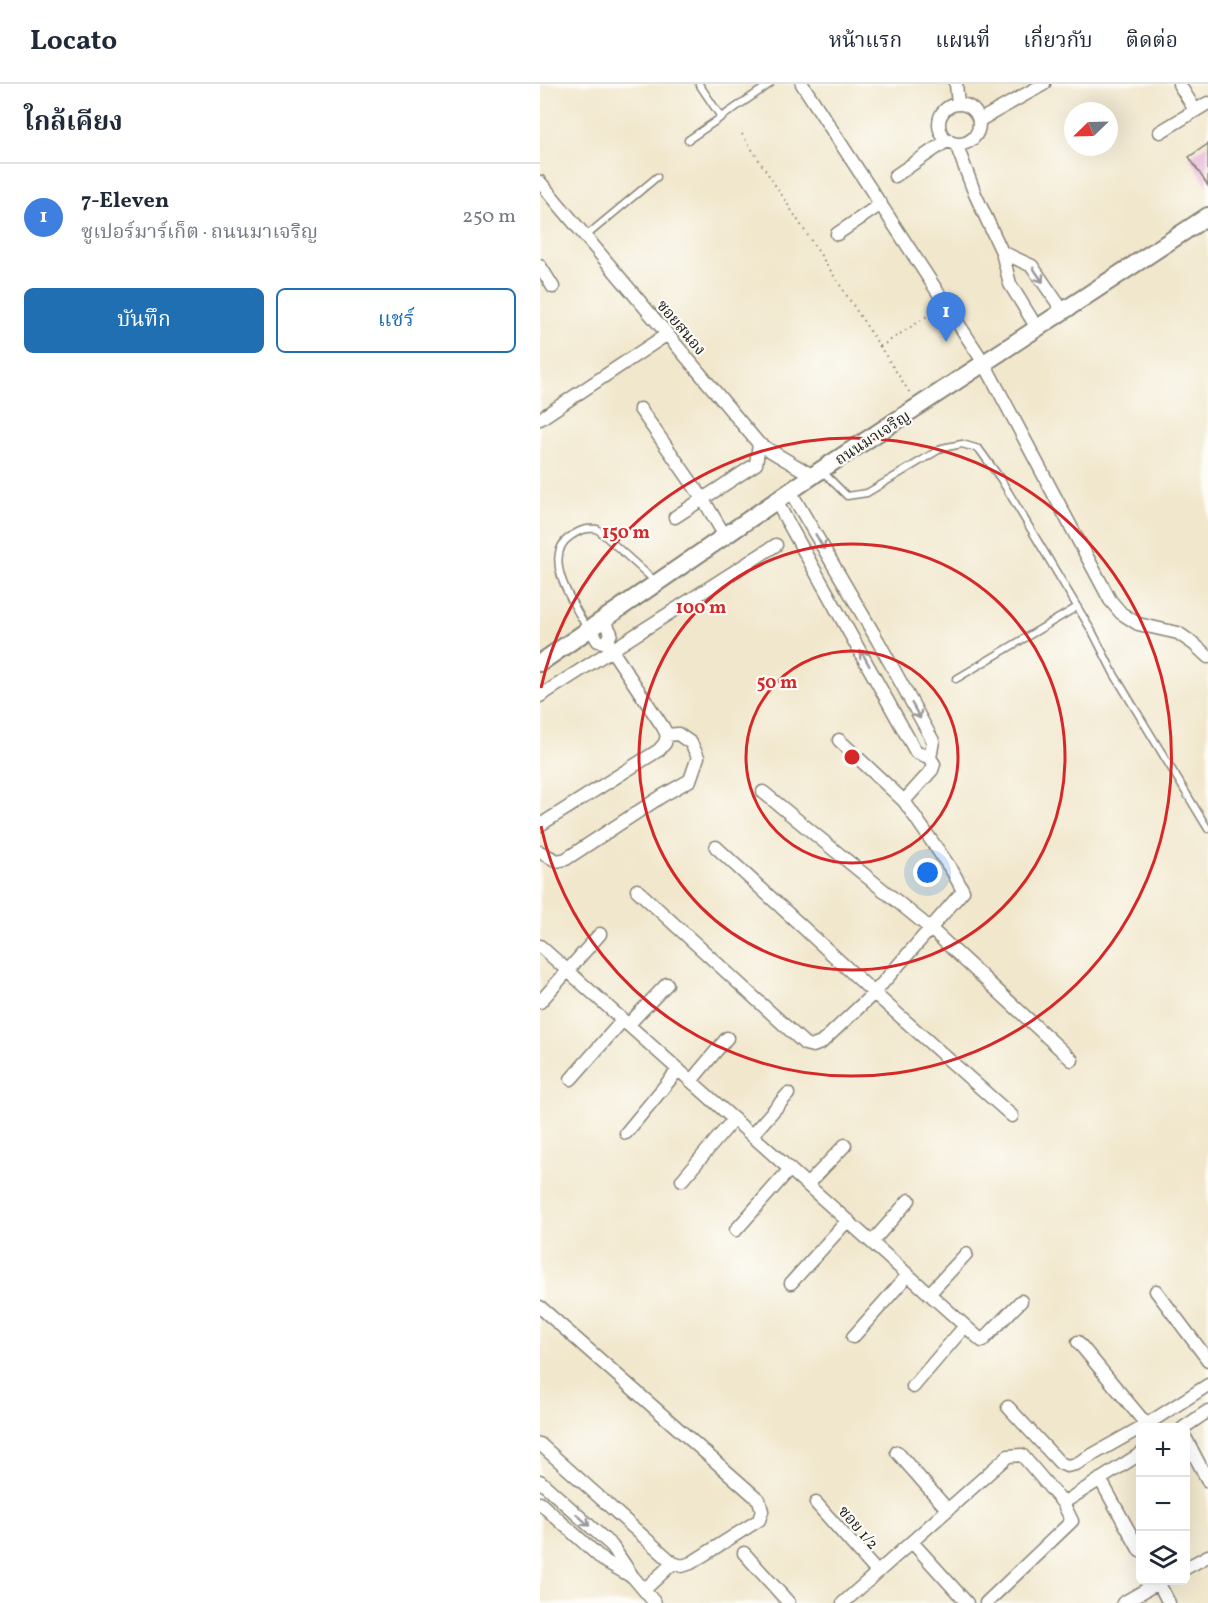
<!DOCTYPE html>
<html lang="th">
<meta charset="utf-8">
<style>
body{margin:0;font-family:Vollkorn,"Noto Serif Thai",serif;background:#f2f2f3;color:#1f2937}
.controls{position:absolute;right:18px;bottom:18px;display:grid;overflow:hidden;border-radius:9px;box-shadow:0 6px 24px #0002}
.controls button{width:54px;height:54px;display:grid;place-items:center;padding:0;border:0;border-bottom:2px solid #e0e1e3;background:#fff;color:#1f2937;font:30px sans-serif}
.compass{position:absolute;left:524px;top:18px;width:54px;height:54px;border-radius:50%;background:#fff;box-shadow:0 6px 24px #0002;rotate:247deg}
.you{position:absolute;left:388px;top:789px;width:21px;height:21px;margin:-15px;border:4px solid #fff;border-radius:50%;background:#1a73e8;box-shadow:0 0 0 9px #1a73e833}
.badge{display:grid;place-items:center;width:39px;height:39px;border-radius:50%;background:#1f6fb2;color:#fff;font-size:20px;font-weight:700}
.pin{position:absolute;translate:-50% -50px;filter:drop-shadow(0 2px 3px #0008)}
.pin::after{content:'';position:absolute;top:32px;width:21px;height:18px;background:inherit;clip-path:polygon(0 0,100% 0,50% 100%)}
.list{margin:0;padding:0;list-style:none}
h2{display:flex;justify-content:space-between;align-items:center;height:78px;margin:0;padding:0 24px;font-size:26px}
h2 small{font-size:20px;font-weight:400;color:#747a83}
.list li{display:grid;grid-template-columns:39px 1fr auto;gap:18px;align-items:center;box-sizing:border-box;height:108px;padding:0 24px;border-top:2px solid #e0e1e3}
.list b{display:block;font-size:22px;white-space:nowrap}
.list p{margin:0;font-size:20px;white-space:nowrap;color:#747a83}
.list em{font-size:20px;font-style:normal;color:#747a83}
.actions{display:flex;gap:12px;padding:18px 24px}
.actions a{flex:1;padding:14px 0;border:2px solid #1f6fb2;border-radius:9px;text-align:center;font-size:21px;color:#1f6fb2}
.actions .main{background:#1f6fb2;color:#fff}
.icon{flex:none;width:33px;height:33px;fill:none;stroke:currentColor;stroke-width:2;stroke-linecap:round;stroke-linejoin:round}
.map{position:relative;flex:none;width:668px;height:1519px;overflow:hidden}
header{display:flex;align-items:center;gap:36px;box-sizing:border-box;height:84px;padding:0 30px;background:#fff;border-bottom:2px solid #e0e1e3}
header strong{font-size:28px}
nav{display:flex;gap:33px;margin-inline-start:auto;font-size:21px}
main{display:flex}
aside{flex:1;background:#fff}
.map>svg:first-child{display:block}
</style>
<header>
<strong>Locato</strong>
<nav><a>หน้าแรก</a><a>แผนที่</a><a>เกี่ยวกับ</a><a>ติดต่อ</a></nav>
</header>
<main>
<aside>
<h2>ใกล้เคียง<small></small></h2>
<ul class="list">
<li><span class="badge" style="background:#3f7fe0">1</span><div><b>7-Eleven</b><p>ซูเปอร์มาร์เก็ต · ถนนมาเจริญ</p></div><em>250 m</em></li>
</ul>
<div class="actions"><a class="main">บันทึก</a><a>แชร์</a></div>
</aside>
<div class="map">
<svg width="668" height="1519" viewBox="0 0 668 1519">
<rect width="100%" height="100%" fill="#fdfcf7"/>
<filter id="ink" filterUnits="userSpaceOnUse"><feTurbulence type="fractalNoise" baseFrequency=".0167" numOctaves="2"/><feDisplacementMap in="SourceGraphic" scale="12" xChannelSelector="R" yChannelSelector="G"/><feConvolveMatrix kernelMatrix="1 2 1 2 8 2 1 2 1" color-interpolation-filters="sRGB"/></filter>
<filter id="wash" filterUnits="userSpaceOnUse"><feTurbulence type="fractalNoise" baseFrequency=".008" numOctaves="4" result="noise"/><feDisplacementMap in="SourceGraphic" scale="24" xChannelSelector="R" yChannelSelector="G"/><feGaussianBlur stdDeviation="1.35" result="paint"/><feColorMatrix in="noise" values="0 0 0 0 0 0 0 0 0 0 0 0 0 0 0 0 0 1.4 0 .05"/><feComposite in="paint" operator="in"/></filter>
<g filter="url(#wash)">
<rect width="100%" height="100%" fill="#f1e7cc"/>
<g id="blocks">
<!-- building -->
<path fill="#e6add4" d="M668,60v42l-19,-29z"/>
</g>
</g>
<g filter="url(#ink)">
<use href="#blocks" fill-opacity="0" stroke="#868274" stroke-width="1.5"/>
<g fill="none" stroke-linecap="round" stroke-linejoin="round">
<defs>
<path id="lane" d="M159,0l22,33
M148,56l82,-56
M46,152l71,-59
M281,386l26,26 20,-3 75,-45 20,-4 17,5 21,29 93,155 21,41 94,155
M47,544c-13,-23 -47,-72 -16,-92 9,-6 15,-8 26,-7l59,53
M416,595l121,-72"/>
<path id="street" d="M262,0l182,279 126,237 11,13 17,11 40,9 16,11 14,13
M416,0l2,20
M639,0l16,26
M399 40a20 20 0 1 1 40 0a20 20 0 1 1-40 0Z
M440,36l64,-36
M620,48l48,-29
M416,60l19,50 27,58 8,32 27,44
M355,92l53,-36
M0,98l219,262 54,32
M297,150l44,-30
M462,168l30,14 31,45
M0,182l13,21
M100,325l63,90 22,37
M0,335l126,-84
M250,407l88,150 55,100 -3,17
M236,417l140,251 14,6 4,6 -2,6 -28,31
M135,433l81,-53 3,-20
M64,536l7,13 -4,10
M51,545l7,12 9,2
M0,612l236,-151
M223,708l168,137 141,131
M0,741l119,-75 6,-7 2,-8 -4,-8 -56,-84
M176,763l158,146 138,123
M0,768l17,9 9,-2 96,-63 28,-16 8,-23 -7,-14 -13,-9 -11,1
M97,806l168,154 8,2 8,-3 53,-50 89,-102 -10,-19 -49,-71 -65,-61
M0,862l442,395 39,-40
M0,918l60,-68
M88,941l39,-41
M31,995l51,-58
M151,997l36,-43
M86,1049l52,-63
M212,1051l36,-41
M142,1096l52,-61
M268,1100l37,-39
M196,1146l54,-61
M332,1158l37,-42
M251,1199l57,-63
M616,1207l52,69
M389,1210l37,-40
M0,1223l219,193 3,11 -3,9 -68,43 -9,3 -9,-3 -133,-119
M313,1253l55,-62
M538,1258l68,82
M373,1303l52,-61
M468,1323l52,56 7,3 9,-2 64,-36
M601,1344l67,-43
M643,1344l25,-17
M646,1355l22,42
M357,1368l51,58
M560,1395l40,72
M0,1397l72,65 21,31 22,26
M0,1419l63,57 26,15
M276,1419l61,69
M523,1419l77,-49
M372,1458l55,61
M204,1469l45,50
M646,1484l22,-12
M617,1496l12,23
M104,1506l29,-27
M303,1519l165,-147 14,-1 41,48 9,18 -86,82
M583,1519l40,-23"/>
<path id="secondary" d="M0,579l281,-193 387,-254"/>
</defs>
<!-- lane casing -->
<use href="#lane" stroke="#868274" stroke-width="9"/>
<!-- street casing -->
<use href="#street" stroke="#868274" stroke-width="15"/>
<!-- secondary casing -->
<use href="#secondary" stroke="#868274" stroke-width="20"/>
<!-- path -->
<path stroke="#868274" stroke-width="2" stroke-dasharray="1.5 4.5" stroke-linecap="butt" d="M202,50l168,259
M340,263l55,-36"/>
<!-- lane -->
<use href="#lane" stroke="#fff" stroke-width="6"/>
<!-- street -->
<use href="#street" stroke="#fff" stroke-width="12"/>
<!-- secondary -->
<use href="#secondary" stroke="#fff" stroke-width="16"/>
</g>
<!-- one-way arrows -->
<defs><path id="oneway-shaft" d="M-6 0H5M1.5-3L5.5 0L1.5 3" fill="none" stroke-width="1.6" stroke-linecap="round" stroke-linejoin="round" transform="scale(1.5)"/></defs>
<g stroke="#999">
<use href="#oneway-shaft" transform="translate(498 191) rotate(56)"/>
<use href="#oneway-shaft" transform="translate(280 458) rotate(60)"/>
<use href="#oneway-shaft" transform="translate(325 574) rotate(-119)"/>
<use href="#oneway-shaft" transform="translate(376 627) rotate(61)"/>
<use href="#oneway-shaft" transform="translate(43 1436) rotate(42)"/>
</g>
</g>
<!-- distance rings -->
<g fill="none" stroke="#d62828" stroke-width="3">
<circle cx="312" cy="673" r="106"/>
<circle cx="312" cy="673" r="213"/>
<path d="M1 604A319 319 0 1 1 1 742"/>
</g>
<g text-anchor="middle" stroke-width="4.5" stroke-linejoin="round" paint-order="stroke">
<!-- street labels -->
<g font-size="16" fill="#1c1c1c" stroke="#fdfcf7">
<text transform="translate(142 243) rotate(50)" y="6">ซอยสนอง</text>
<text transform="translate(332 353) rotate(-33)" y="6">ถนนมาเจริญ</text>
<text transform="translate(319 1443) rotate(49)" y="6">ซอย 1/2</text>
</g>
</g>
<circle cx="312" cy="673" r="9" fill="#d62828" stroke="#fdfcf7" stroke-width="3"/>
<g font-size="18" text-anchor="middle" font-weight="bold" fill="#d62828" stroke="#fdfcf7" stroke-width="4.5" stroke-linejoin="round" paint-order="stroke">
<text x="86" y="454">150 m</text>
<text x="161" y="529">100 m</text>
<text x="237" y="604">50 m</text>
</g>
</svg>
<div class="controls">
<button>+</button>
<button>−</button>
<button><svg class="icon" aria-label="layers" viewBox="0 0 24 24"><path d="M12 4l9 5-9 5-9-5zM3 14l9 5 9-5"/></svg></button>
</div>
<svg class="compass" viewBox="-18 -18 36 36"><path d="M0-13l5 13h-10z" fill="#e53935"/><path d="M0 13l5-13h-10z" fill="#747a83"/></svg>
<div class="you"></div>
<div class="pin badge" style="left:406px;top:258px;background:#3f7fe0">1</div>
</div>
</main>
